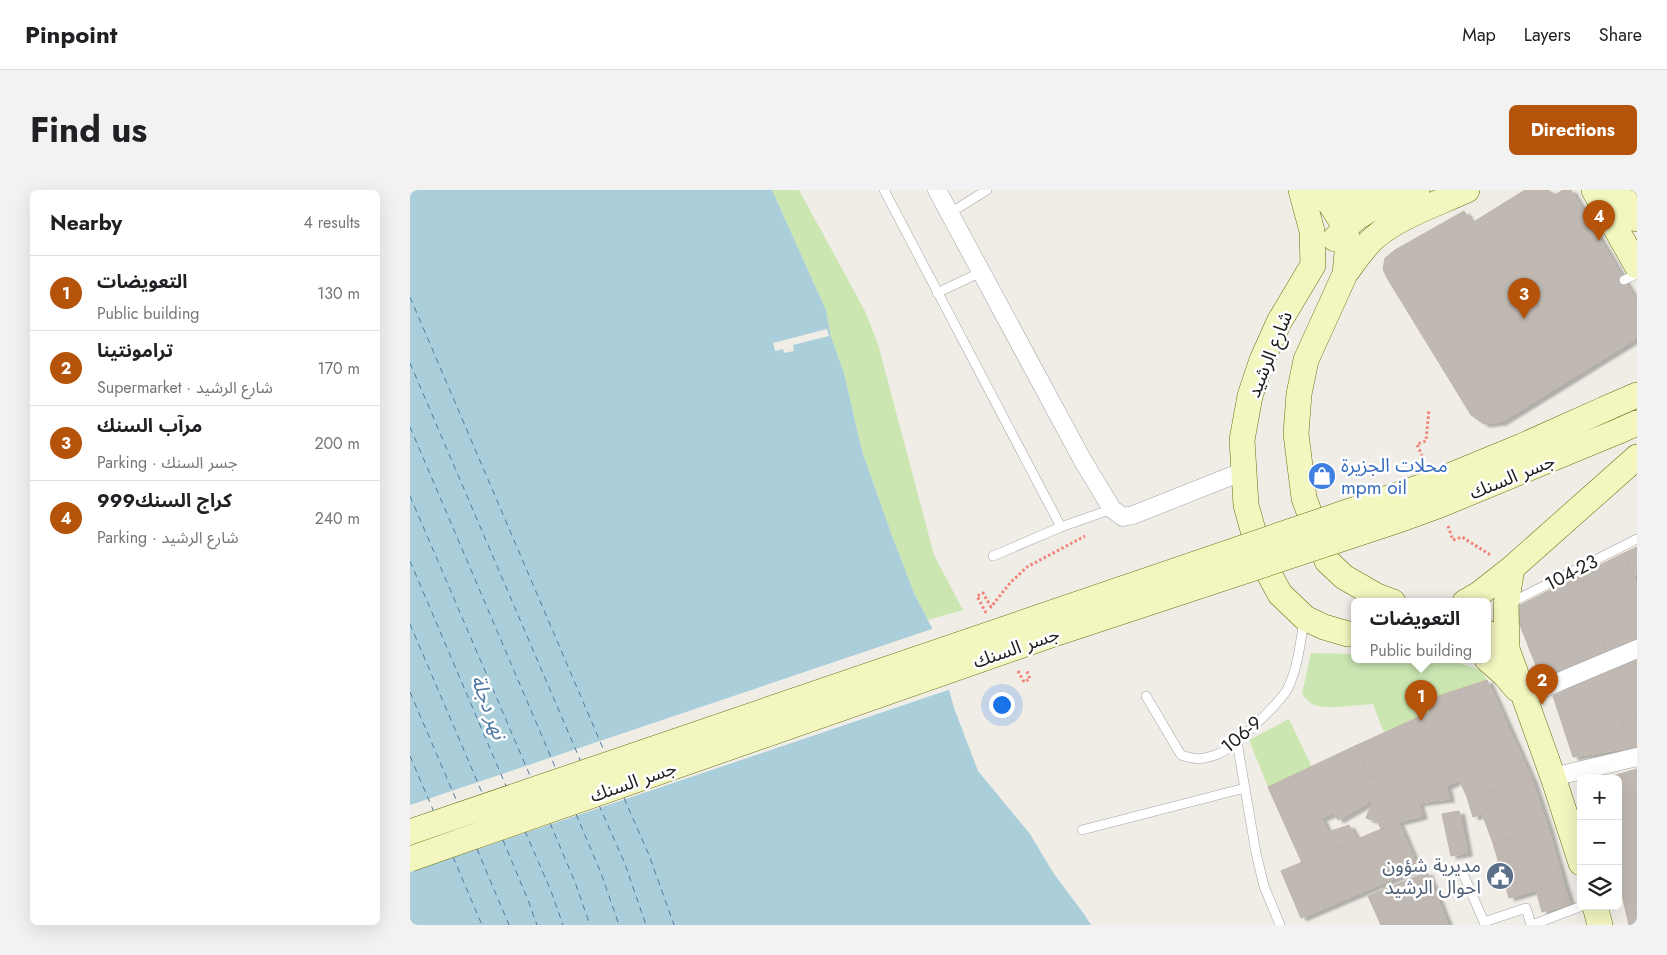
<!DOCTYPE html>
<meta charset="utf-8">
<style>
body{margin:0;font-family:Jost,"Noto Sans Arabic",sans-serif;background:#f2f2f2;color:#202124}
.controls{position:absolute;right:15px;bottom:15px;display:grid;overflow:hidden;border-radius:8px;box-shadow:0 5px 20px #0002}
.controls button{width:45px;height:45px;display:grid;place-items:center;padding:0;border:0;border-bottom:1px solid #e0e0e0;background:#fff;color:#202124;font:25px sans-serif}
.you{position:absolute;left:591px;top:514px;width:18px;height:18px;margin:-12px;border:4px solid #fff;border-radius:50%;background:#1a73e8;box-shadow:0 0 0 8px #1a73e833}
.badge{display:grid;place-items:center;width:32px;height:32px;border-radius:50%;background:#b45309;color:#fff;font-size:16px;font-weight:700}
.pin{position:absolute;translate:-50% -41px;filter:drop-shadow(0 1px 2px #0008)}
.pin::after{content:'';position:absolute;top:26px;width:18px;height:15px;background:inherit;clip-path:polygon(0 0,100% 0,50% 100%)}
.popup{position:absolute;left:941px;top:408px;width:140px;height:65px;box-sizing:border-box;display:grid;place-content:center;border-radius:8px;background:#fff;filter:drop-shadow(0 1px 4px #0005);font-size:16px;white-space:nowrap;color:#757577}
.popup b{font-size:19px;color:#202124}
.popup::after{content:'';position:absolute;left:50%;top:100%;margin-left:-10px;border:10px solid transparent;border-top-color:#fff}
.list{margin:0;padding:0;list-style:none}
h2{display:flex;justify-content:space-between;align-items:center;height:65px;margin:0;padding:0 20px;font-size:21px}
h2 small{font-size:16px;font-weight:400;color:#757577}
.list li{display:grid;grid-template-columns:32px 1fr auto;gap:15px;align-items:center;box-sizing:border-box;height:75px;padding:0 20px;border-top:1px solid #e0e0e0}
.list b{display:block;font-size:19px;white-space:nowrap}
.list p{margin:0;font-size:16px;white-space:nowrap;color:#757577}
.list em{font-size:16px;font-style:normal;color:#757577}
.icon{flex:none;width:28px;height:28px;fill:none;stroke:currentColor;stroke-width:2;stroke-linecap:round;stroke-linejoin:round}
.map{position:relative;flex:none;width:1227px;height:735px;overflow:hidden;border-radius:8px}
header{display:flex;align-items:center;gap:30px;box-sizing:border-box;height:70px;padding:0 25px;background:#fff;border-bottom:1px solid #e0e0e0}
header strong{font-size:24px}
nav{display:flex;gap:28px;margin-inline-start:auto;font-size:18px}
.intro{display:flex;align-items:center;justify-content:space-between;box-sizing:border-box;height:120px;padding:0 30px}
h1{margin:0;font-size:35px}
.button{padding:12px 22px;border-radius:8px;background:#b45309;color:#fff;font-size:18px;font-weight:700}
main{display:flex;gap:30px;padding:0 30px}
aside{flex:1;background:#fff;border-radius:8px;box-shadow:0 5px 20px #0002}
.map>svg:first-child{display:block}
</style>
<header>
<strong>Pinpoint</strong>
<nav><a>Map</a><a>Layers</a><a>Share</a></nav>
</header>
<div class="intro"><h1>Find us</h1><a class="button">Directions</a></div>
<main>
<aside>
<h2>Nearby<small>4 results</small></h2>
<ul class="list">
<li><span class="badge">1</span><div><b>التعويضات</b><p>Public building</p></div><em>130 m</em></li>
<li><span class="badge">2</span><div><b>ترامونتينا</b><p>Supermarket · شارع الرشيد</p></div><em>170 m</em></li>
<li><span class="badge">3</span><div><b>مرآب السنك</b><p>Parking · جسر السنك</p></div><em>200 m</em></li>
<li><span class="badge">4</span><div><b>كراج السنك999</b><p>Parking · شارع الرشيد</p></div><em>240 m</em></li>
</ul>
</aside>
<div class="map">
<svg width="1227" height="735" viewBox="0 0 1227 735">
<defs>
<filter id="shadow"><feDropShadow dx="5.5" dy="3" stdDeviation="1" flood-color="#0004"/></filter>
</defs>
<rect width="100%" height="100%" fill="#f0ede7"/>
<!-- grass -->
<path fill="#cbe6b1" d="M362,0h27l66,121 13,33 56,211 29,55 -35,10 -14,-27 -23,-60 -29,-82 -18,-78 -13,-36 -5,-27z
M901,463l44,1v6h94l32,10 6,10 -61,20 4,12 -46,21 -11,-29c-16,1 -44,6 -59,1 -5,-2 -8,-7 -12,-11z
M879,529l23,48 -44,20 -19,-47z"/>
<!-- water -->
<path fill="#aacfda" d="M0,0h362l54,120 5,27 13,36 18,78 29,82 23,60 19,37 21,78 24,63 52,63 24,40 30,40 7,11h-681z"/>
<!-- pier -->
<path fill="#f0ede7" d="M417,139l2,7 -36,9 1,6 -10,2 -1,-4 -8,2 -2,-8z
M525,438l16,61 -541,183v-67z"/>
<g fill="none" stroke-linecap="round" stroke-linejoin="round">
<!-- ferry -->
<path stroke="#4f79a2" stroke-width="1" stroke-dasharray="6 5" stroke-linecap="butt" d="M0,107l195,456
M0,173l171,399
M0,237l146,342
M0,306l121,282
M0,371l96,225
M0,434l73,171
M0,502l48,112
M0,566l24,56
M214,608l25,57 25,70
M189,615l26,59 21,61
M166,624l25,59 18,52
M140,633l25,59 15,43
M115,641l26,60 12,34
M93,650l25,60 9,25
M67,659l32,76
M43,667l29,68"/>
</g>
<!-- building -->
<path fill="#c0b9b3" stroke="#c0b4aa" filter="url(#shadow)" d="M1115,0h23l7,5 8,-5h8l66,112v34l-2,3 -134,83 -17,2 -13,-9 -84,-137 -4,-9 2,-11 10,-8 69,-39 8,12z
M1227,357v27l-4,2 -9,-23z
M1214,363l9,23 -47,19 -8,-19z
M1168,386l8,19 -66,30 -6,-17z
M1223,386l4,9v56l-30,13 -21,-59z
M1176,405l21,59 -65,27 -22,-56z
M1227,465v59l-16,6 8,28 -56,9 -20,-61z
M1077,490l45,100 -65,17 -23,-50 -75,32 -12,-34 73,-33 -4,-12z
M1227,524v32l-8,2 -8,-28z
M947,555l12,34 75,-32 15,33 -13,6 3,13 -31,4 4,13 -24,6 -17,7 -4,-9h-6l-5,-2 4,-11h4l-5,-5 -31,18 -5,-7 -12,5 7,14 21,-7 8,15 -55,23 -34,-76z
M1227,579v82l-19,6v-78h-16z
M1122,590l16,48 -55,15 -11,-29 -9,3 -6,-20z
M1049,621l8,42 -16,3 -9,-42z
M988,632l20,46 -117,50 -20,-47z
M1138,638l15,54 -54,16 -16,-55z
M1227,661v74h-8l-11,-48v-20z
M1017,682l21,53h-67l-13,-29z
M1153,692l7,22 -28,8 -6,-22z"/>
<g fill="none" stroke-linecap="round" stroke-linejoin="round">
<defs>
<path id="service" d="M474,0l177,337
M540,23l37,-23
M1214,90l13,-6
M527,103l44,-21
M583,366l68,-29 51,-18
M1100,413l127,-64
M736,506l35,59c15,5 21,5 37,-1 14,-5 63,-52 70,-66 10,-21 12,-44 16,-67
M827,552l19,111 8,33 16,39
M672,640l163,-42
M1051,679l23,53 42,-14 5,17
M1122,735l50,-19"/>
<path id="minor" d="M527,0l146,271 29,48 11,8 10,-2 111,-44
M1113,507l114,-48
M1143,587l84,-20"/>
<path id="secondary" d="M891,0l11,41 1,34 -34,57 -17,38 -12,36 -8,44 4,65 15,54 19,35 25,24 19,9 24,7h7
M911,0l24,36 3,17 -3,31 -39,86 -7,34 -3,40 8,64 23,63 17,16 33,19 16,6
M921,0c16,11 38,10 56,11
M1184,0l43,76
M1210,0l17,29
M925,49c23,-29 49,-36 82,-49
M935,84c9,-12 18,-26 29,-36 25,-22 63,-34 93,-48
M1197,218l30,-13
M1209,241l18,-8
M1055,412l14,-8 33,-26 125,-111
M1077,443l8,4 12,12 46,128 28,86
M1097,459l-1,-44 6,-37
M1077,469l18,16 12,14
M1185,716l5,19"/>
</defs>
<!-- service casing -->
<use href="#service" stroke="#a4a4a4" stroke-width="10"/>
<!-- minor casing -->
<use href="#minor" stroke="#a4a4a4" stroke-width="19"/>
<!-- secondary casing -->
<use href="#secondary" stroke="#66710d" stroke-width="26"/>
<!-- path -->
<path stroke="#f18377" stroke-width="3" stroke-dasharray="2.5 2.5" stroke-linecap="butt" d="M1014,271l-7,-17 9,-3 3,-32
M1038,336l5,14 9,-3 30,19
M576,423l-9,-17 6,-3 8,14 19,-24 17,-16 58,-31
M608,481l6,11 6,-3 -4,-10"/>
<!-- service -->
<use href="#service" stroke="#fff" stroke-width="9"/>
<!-- minor -->
<use href="#minor" stroke="#fff" stroke-width="18"/>
<!-- secondary -->
<use href="#secondary" stroke="#f3f6bf" stroke-width="25"/>
<defs>
<path id="secondary-bridge" d="M0,642l1022,-349 90,-37 85,-38
M0,669l638,-223 348,-115 44,-16 179,-74"/>
</defs>
<!-- secondary-bridge casing -->
<use href="#secondary-bridge" stroke="#66710d" stroke-width="26" stroke-linecap="butt"/>
<!-- secondary-bridge -->
<use href="#secondary-bridge" stroke="#f3f6bf" stroke-width="25"/>
</g>
<!-- icons -->
<defs>
<symbol id="shop-disc" viewBox="-11 -11 22 22"><circle r="9.5" fill="#3f7fe0" stroke="#fff"/><path d="M-5-2.5h2.3a2.7 3.5 0 0 1 5.4 0H5L5.5 6h-11ZM-1.5-2.5h3a1.5 2.3 0 0 0-3 0Z" fill="#fff"/></symbol>
<symbol id="civic-disc" viewBox="-11 -11 22 22"><circle r="9.5" fill="#5c6f8a" stroke="#fff"/><path d="M-.6-6.5H3V-4.5H.6V-3L4-1V1h2V6H-6V1h2V-1L-.6-3ZM-1.2 2.5V6h2.4V2.5Z" fill="#fff"/></symbol>
</defs>
<g fill-rule="evenodd">
<use href="#shop-disc" x="896" y="270" width="32" height="32"/>
<use href="#civic-disc" x="1074" y="670" width="32" height="32"/>
</g>
<g text-anchor="middle" stroke-width="5" stroke-linejoin="round" paint-order="stroke">
<!-- street labels -->
<g font-size="19" fill="#202020" stroke="#fff">
<text transform="translate(859 164) rotate(-68)" y="7">شارع الرشيد</text>
<text transform="translate(1102 286) rotate(-22)" y="7">جسر السنك</text>
<text transform="translate(1161 382) rotate(-27)" y="7">104-23</text>
<text transform="translate(606 457) rotate(-19)" y="7">جسر السنك</text>
<text transform="translate(831 544) rotate(-40)" y="7">106-9</text>
<text transform="translate(223 591) rotate(-19)" y="7">جسر السنك</text>
</g>
<!-- shop labels -->
<g font-size="19" fill="#366cbe" stroke="#fff" text-anchor="start">
<text x="931" y="282">محلات الجزيرة<tspan x="931" dy="22">mpm oil</tspan></text>
</g>
<!-- service labels -->
<g font-size="19" fill="#4e5e75" stroke="#fff" text-anchor="end">
<text x="1071" y="682">مديرية شؤون<tspan x="1071" dy="22">احوال الرشيد</tspan></text>
</g>
<!-- water labels -->
<g font-size="20" font-style="italic" fill="#4f79a2" stroke="#fff">
<text transform="translate(79 517) rotate(70)" y="7">نهر دجلة</text>
</g>
</g>
</svg>
<div class="controls">
<button>+</button>
<button>−</button>
<button><svg class="icon" aria-label="layers" viewBox="0 0 24 24"><path d="M12 4l9 5-9 5-9-5zM3 14l9 5 9-5"/></svg></button>
</div>
<div class="you"></div>
<div class="pin badge" style="left:1011px;top:531px">1</div>
<div class="popup"><b>التعويضات</b>Public building</div>
<div class="pin badge" style="left:1132px;top:515px">2</div>
<div class="pin badge" style="left:1114px;top:129px">3</div>
<div class="pin badge" style="left:1189px;top:51px">4</div>
</div>
</main>
